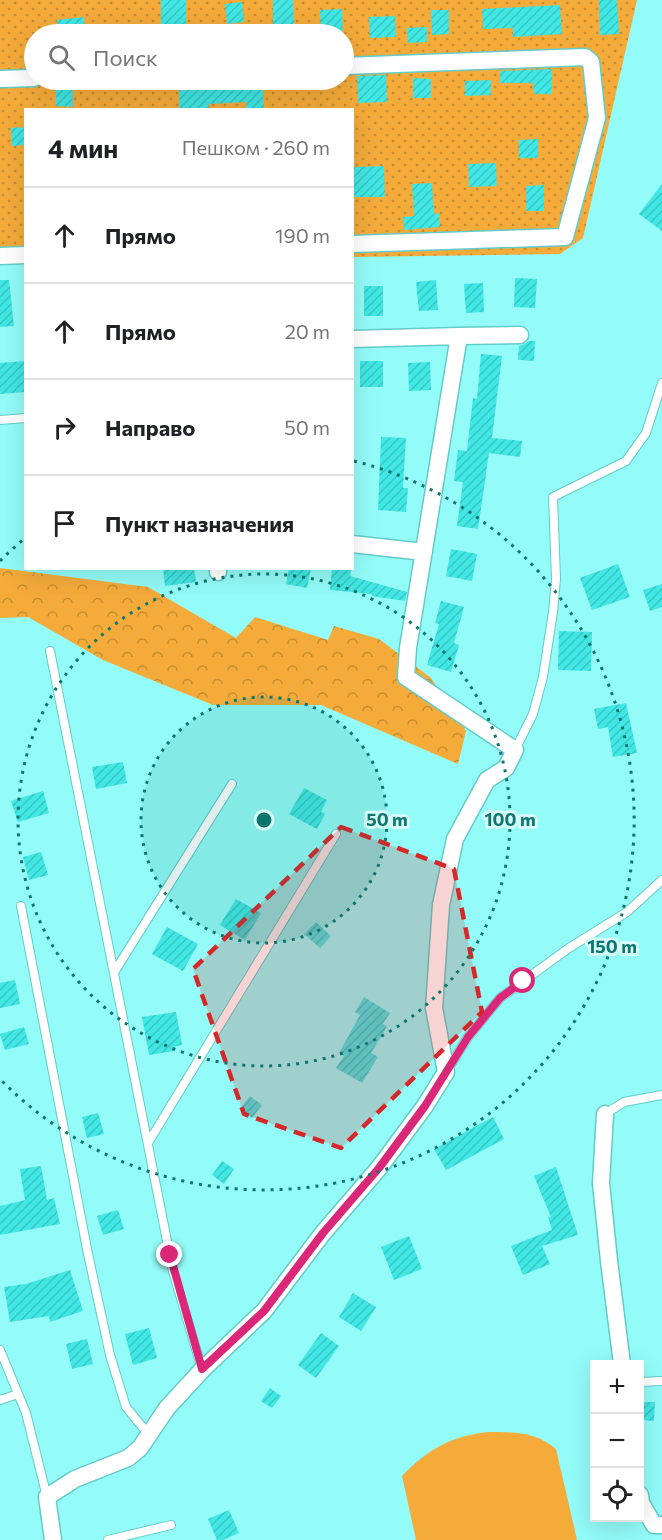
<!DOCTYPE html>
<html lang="ru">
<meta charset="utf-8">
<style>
body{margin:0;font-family:Commissioner,sans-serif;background:#f6f6f6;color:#202124}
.controls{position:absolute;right:18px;bottom:18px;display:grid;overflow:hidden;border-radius:0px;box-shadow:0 6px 24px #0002}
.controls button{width:54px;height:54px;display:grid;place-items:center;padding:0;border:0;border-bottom:2px solid #e0e0e0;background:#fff;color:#202124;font:30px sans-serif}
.stop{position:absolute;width:18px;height:18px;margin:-14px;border:4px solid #db2777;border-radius:50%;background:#fff}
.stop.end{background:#db2777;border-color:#fff;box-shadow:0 2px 6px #0008}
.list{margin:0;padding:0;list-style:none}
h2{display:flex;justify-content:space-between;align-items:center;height:78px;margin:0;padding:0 24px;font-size:26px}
h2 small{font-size:20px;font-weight:400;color:#757577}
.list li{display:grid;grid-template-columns:39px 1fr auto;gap:18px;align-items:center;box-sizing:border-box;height:96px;padding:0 24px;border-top:2px solid #e0e0e0}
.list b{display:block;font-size:22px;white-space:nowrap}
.list em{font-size:20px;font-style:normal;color:#757577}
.icon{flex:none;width:33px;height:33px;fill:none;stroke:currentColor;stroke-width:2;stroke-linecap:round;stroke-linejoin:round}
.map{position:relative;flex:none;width:662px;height:1540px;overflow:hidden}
.search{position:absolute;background:#fff;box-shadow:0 6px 24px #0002;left:24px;top:24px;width:330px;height:66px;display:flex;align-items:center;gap:15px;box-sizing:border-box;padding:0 21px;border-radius:33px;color:#757577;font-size:22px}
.panel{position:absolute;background:#fff;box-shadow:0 6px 24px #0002;left:24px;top:108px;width:330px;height:462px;border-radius:0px}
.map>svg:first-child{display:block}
</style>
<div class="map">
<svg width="662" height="1540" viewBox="0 0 662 1540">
<defs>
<pattern id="forest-crowns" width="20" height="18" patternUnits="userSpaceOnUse" patternTransform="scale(1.5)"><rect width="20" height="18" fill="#f5ab3a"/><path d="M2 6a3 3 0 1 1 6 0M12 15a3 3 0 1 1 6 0" fill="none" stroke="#c58d32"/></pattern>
<pattern id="garden-dots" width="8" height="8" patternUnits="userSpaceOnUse" patternTransform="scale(1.5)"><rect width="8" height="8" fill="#f5ab3a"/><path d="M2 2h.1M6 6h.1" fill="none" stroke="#c58d32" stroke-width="1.8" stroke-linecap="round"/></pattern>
<pattern id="building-hatch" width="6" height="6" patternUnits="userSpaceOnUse" patternTransform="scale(1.5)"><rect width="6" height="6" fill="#41e7e4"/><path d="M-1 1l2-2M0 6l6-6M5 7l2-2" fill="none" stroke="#38c7c5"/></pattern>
</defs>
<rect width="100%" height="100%" fill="#93fbf8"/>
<!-- forest -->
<path fill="url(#forest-crowns)" d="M0,568l148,19 88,51 19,-21 73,23 6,-14 45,13 52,39 35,53 -8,33 -137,-59h-108l-110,-45 -75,-43 -28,1z"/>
<!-- garden -->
<path fill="url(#garden-dots)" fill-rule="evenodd" d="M0,0h637l-54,238 -23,16 -207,3 -1,-147h-326l-1,154 -25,1zM34,34h310v46h-310z"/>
<!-- pitch -->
<path fill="#f5ab3a" d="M489,1432c25,0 47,0 67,17l21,91h-161l-14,-64c26,-27 49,-40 87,-44z"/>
<!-- building -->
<path fill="url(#building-hatch)" d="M161,0h25v34h-25z
M273,0h20l1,25 -21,1z
M599,0h18l2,34 -19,1z
M242,2l2,20 -17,2 -2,-20z
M560,5l2,29 -49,3v-9l-30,1 -1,-20z
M342,9l1,25h-22l-1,-24z
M431,10h18v24l-17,1z
M395,16l1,21 -26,1 -1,-21z
M84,17l1,17h-26l-2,-14z
M427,27v15l-19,1 -1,-15z
M552,69v25h-18l-1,-11h-33v-12z
M386,75l1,27 -29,1 -1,-27z
M413,78l18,1v19h-18z
M56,80h17v27l-17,-1z
M179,80h31v1l53,-1 1,30h-19l2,-8 -38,2v6h-30z
M491,80v15l-26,1v-15z
M26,127v18l-14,1 -1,-18z
M538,139v19h-19v-18z
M496,163l1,23 -28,1 -1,-23z
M384,166l1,31h-32v-30z
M432,183l2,31 5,-1 1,14 -36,3 -1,-13 11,-1 -2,-32z
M662,184v47l-23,-17z
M544,185v26h-18v-25z
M515,278l22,1 -2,29 -21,-1z
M0,280h9l5,46 -14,1z
M436,280l2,30 -19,1 -3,-29z
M483,283l1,29 -18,1 -2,-29z
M364,286h19v30h-19z
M529,341h6l-1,20 -16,-1 1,-14 6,-2z
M481,354l21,2 -10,82 30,3 -2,16 -31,-4 -11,76 -21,-3 6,-44 -9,-1 4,-31 9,1 6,-53 4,1z
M26,361v31l-26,2v-31z
M360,361h23v26h-23z
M430,362l1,28 -22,1 -1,-28z
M381,437l25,1 -3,50h5l-2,24 -28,-2z
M451,549l26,5 -5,27 -26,-5z
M618,564l12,33 -38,13 -12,-32z
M163,568h31l2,14 -31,4z
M289,568h22l-4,20 -21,-4z
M332,568h20l-2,8 57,16 -2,9 -33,-5v-2l-42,-4z
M662,584v23l-12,4 -7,-21z
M441,601l23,6 -10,36 5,2 -8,27 -24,-7 12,-41 -4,-1z
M559,631l33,1 -1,39 -33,-1z
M626,703l11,50 -24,4 -5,-30 -10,2 -4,-20z
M123,762l4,21 -31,6 -4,-22z
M304,788l23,12 -6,12 4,2 -8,15 -28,-15z
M43,791l6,22 -31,9 -7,-21z
M41,852l7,23 -19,5 -6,-23z
M236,899l25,14 -16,27 -25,-15z
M316,922l15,14 -11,12 -16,-14z
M167,927l31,17 -15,27 -31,-17z
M15,980l5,24 -20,4v-25z
M364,997l26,16 -7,11 4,3 -16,26 7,4 -16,26 -26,-15 8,-12 -5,-3 21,-38 -5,-3z
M176,1012l6,33 -9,2 1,4 -25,4 -7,-38z
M24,1027l5,17 -24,6 -5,-16z
M250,1096l12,9 -10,13 -12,-9z
M98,1113l6,21 -17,4 -5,-21z
M493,1117l11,22 -58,31 -12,-21z
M222,1161l12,8 -10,15 -12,-9z
M41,1166l6,34 7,-2 6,26 -60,11v-29l25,-6 -5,-31z
M556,1167l22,68 -36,11 8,18 -27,11 -12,-29 41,-16 -4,-13h3l-17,-41z
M118,1210l6,19 -21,6 -6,-19z
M409,1236l13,33 -28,11 -13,-33z
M70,1270l13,41 -33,11 -1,-6 -39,6 -6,-35 22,-3z
M353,1293l23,14 -15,24 -22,-14z
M149,1328l8,30 -24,7 -8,-31z
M321,1333l18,13 -23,32 -18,-13z
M87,1339l6,25 -21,5 -6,-25z
M270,1388l11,8 -9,12 -11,-7z
M642,1402h13l-1,19 -13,-1z
M229,1510l10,23 -16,7h-6l-9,-21z"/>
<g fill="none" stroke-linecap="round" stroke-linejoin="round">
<defs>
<path id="lane" d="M0,420l26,-2
M50,651l123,620 29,98
M515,750l18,-36 10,-37 10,-65 3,-33 -3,-82 73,-36 20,-28 16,-50
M21,906l67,348 22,101 16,52 23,28
M115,971l117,-187
M446,1072l22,-35 32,-39 69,-50 58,-36 35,-32
M605,1114l19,-12 38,-7
M148,1143l188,-309
M0,1350l26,63 21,84
M640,1382l22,-1
M0,1400l18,-6
M108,1540l63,-15"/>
<path id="street" d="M344,66l241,-9 6,5 6,56 -32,119 -213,7
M0,79l34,-1
M0,256l26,-1
M459,336l61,-1
M352,544l72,8
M218,568v4
M605,1114l-4,69 8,78 13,103
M640,1495l1,8 13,22h8
M53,1540l-6,-43 28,-18 53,-21 12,-10 27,-40 36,-39 61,-58 59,-78 56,-65 46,-62 21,-34 -12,-64 7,-103 14,-66 32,-59 19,-12 9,-18 -109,-73 2,-29 51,-312 -107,3"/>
</defs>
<!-- lane casing -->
<use href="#lane" stroke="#63ccc9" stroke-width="10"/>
<!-- street casing -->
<use href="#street" stroke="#63ccc9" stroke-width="19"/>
<!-- lane -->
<use href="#lane" stroke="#fff" stroke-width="8"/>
<!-- street -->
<use href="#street" stroke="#fff" stroke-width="16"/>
</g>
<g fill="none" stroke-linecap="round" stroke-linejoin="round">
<!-- route -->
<path stroke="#db2777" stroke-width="8" d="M170,1255l32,114 62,-58 59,-78 56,-65 46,-62 43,-69 32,-39 23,-17"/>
</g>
<!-- marked area -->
<path fill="#d62828" fill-opacity="0.2" stroke="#d62828" stroke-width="4.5" stroke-dasharray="12 8" stroke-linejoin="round" d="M341,827l113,42 28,143 -141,136 -97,-34 -51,-145z"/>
<!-- distance rings -->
<circle cx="264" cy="820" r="123" fill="#0f766e" fill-opacity=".12"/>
<g fill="none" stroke="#0f766e" stroke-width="3" stroke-dasharray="3 6">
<circle cx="264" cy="820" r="123"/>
<circle cx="264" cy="820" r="246"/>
<path d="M0 561A370 370 0 0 1 24 539M354 461A370 370 0 1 1 0 1079"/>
</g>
<circle cx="264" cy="820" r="9" fill="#0f766e" stroke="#d6fcfa" stroke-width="3"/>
<g font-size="18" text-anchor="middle" font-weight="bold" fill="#0f766e" stroke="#d6fcfa" stroke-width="6" stroke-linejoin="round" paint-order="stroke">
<text x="387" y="826">50 m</text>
<text x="510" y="826">100 m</text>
<text x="612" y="953">150 m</text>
</g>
</svg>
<div class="controls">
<button>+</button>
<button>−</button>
<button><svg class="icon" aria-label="locate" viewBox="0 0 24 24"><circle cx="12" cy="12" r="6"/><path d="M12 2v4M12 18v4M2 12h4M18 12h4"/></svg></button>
</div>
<div class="stop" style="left:523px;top:981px"></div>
<div class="stop end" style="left:170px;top:1255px"></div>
<div class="search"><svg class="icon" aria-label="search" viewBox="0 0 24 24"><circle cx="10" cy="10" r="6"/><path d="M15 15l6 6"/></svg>Поиск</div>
<section class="panel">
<h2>4 мин<small>Пешком · 260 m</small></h2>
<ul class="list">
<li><svg class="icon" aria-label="ahead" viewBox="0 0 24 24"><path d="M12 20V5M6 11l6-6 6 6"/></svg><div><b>Прямо</b></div><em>190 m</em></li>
<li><svg class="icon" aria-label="ahead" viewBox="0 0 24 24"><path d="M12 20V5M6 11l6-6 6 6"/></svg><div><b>Прямо</b></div><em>20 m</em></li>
<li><svg class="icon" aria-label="right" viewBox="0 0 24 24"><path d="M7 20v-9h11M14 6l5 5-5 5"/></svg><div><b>Направо</b></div><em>50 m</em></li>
<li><svg class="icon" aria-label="arrive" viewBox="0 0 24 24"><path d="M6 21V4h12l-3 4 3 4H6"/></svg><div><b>Пункт назначения</b></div></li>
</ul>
</section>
</div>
